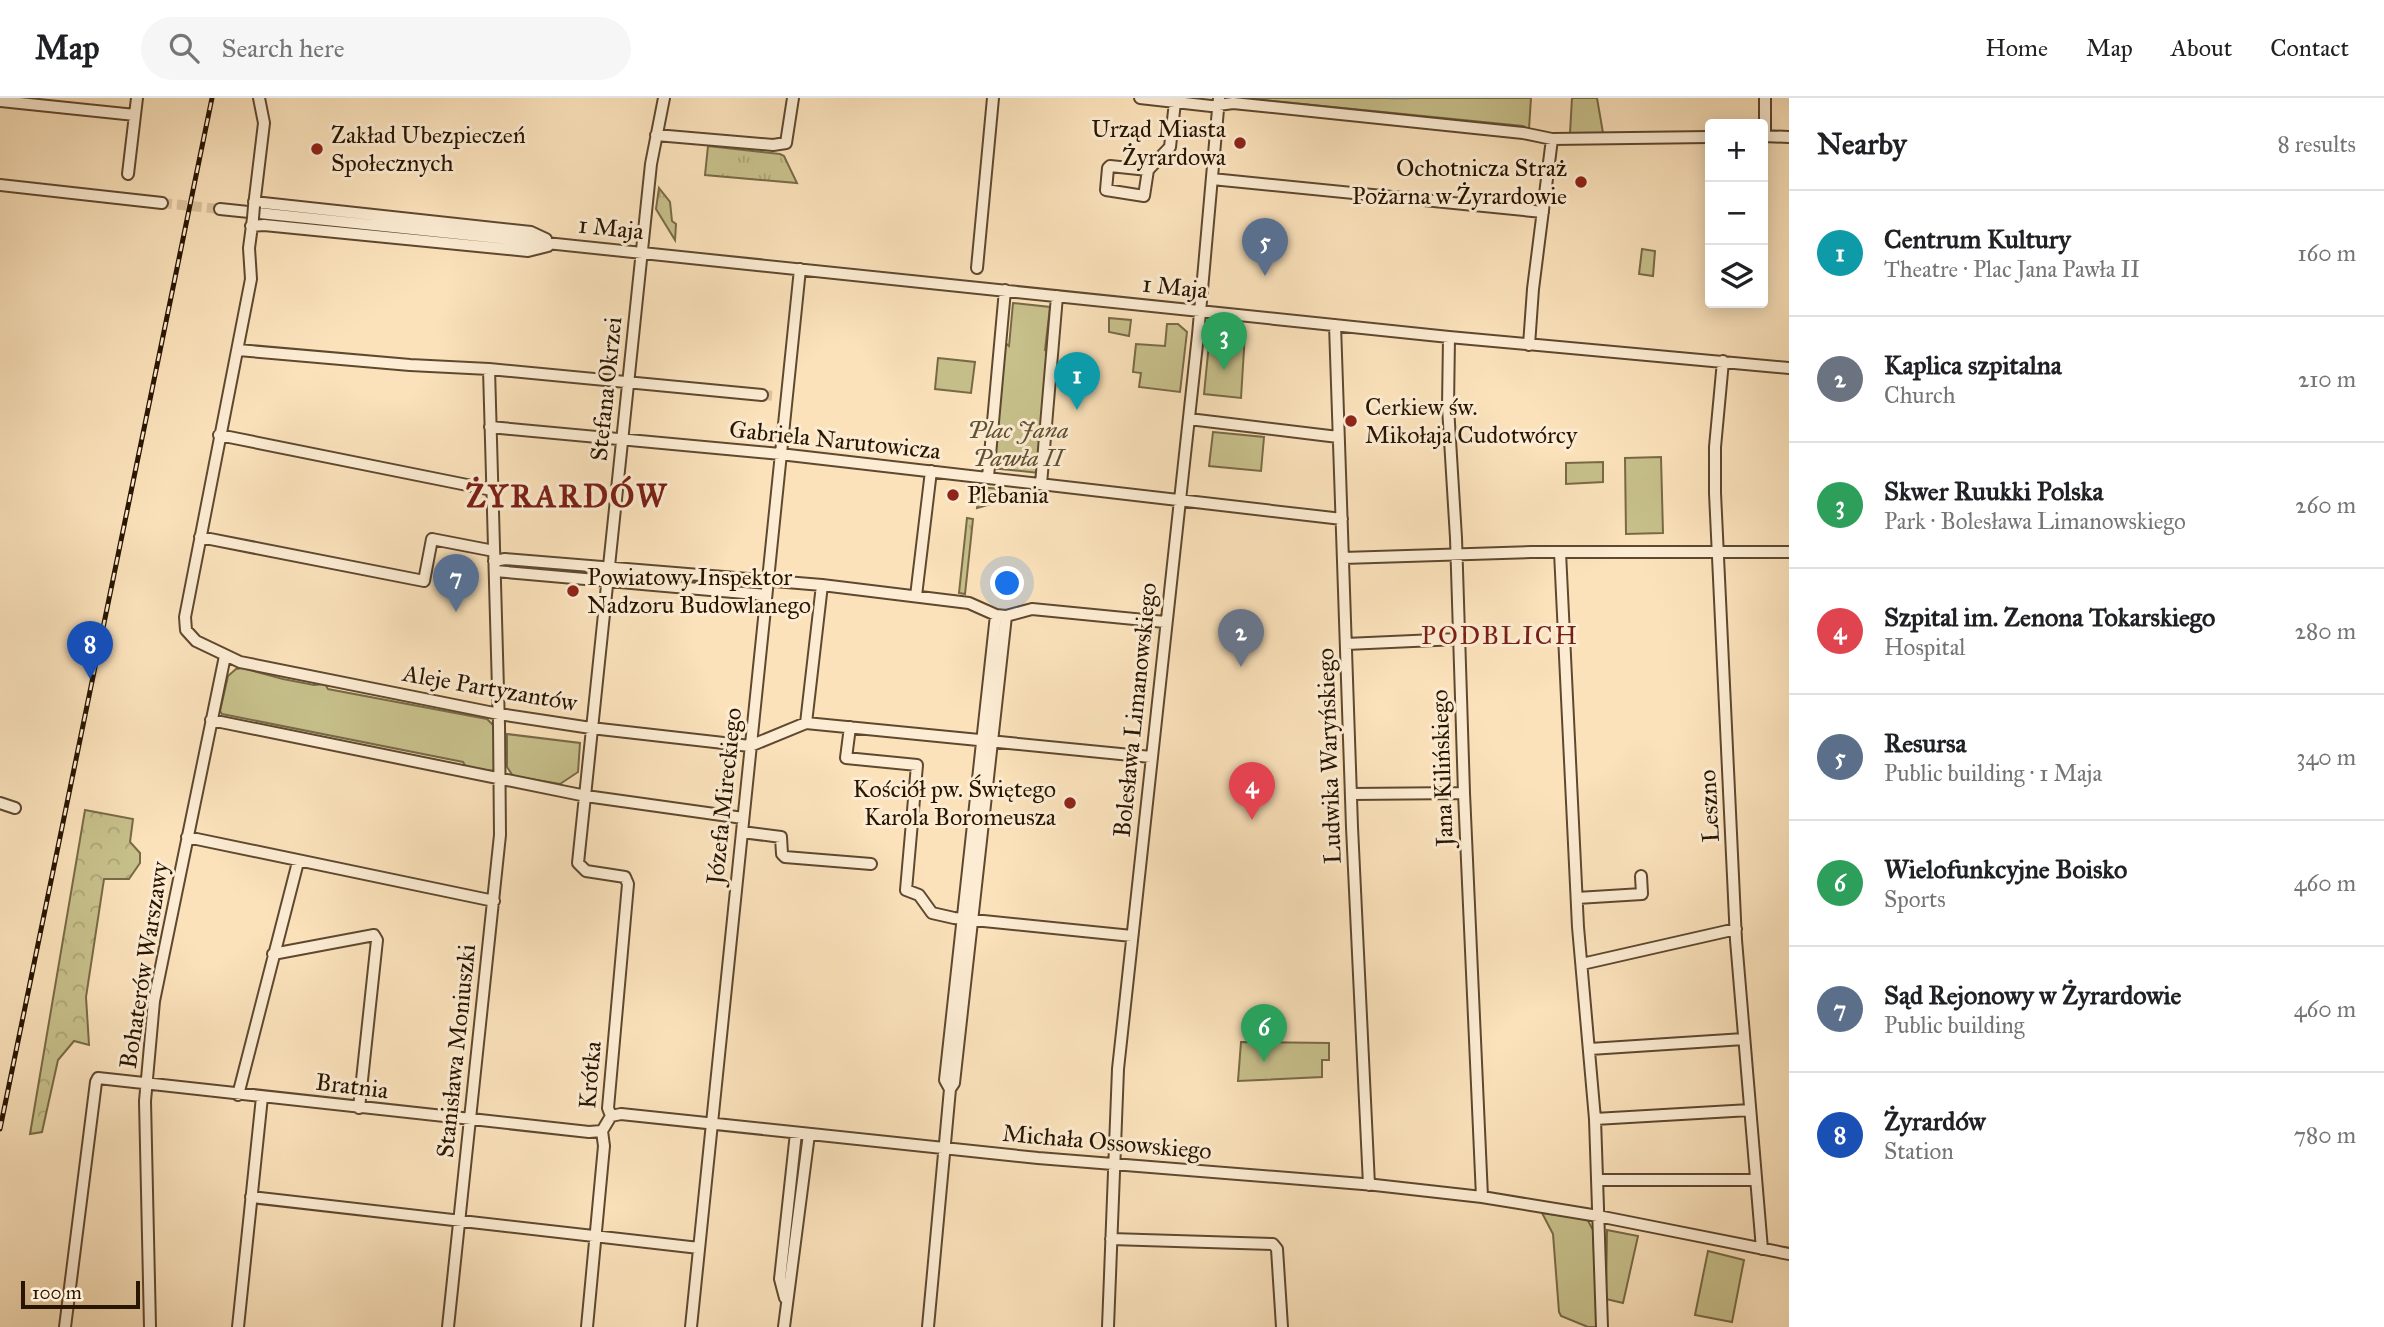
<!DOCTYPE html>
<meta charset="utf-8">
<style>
body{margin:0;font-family:"IM FELL Great Primer",serif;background:#f6f6f6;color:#202124}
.controls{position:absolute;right:21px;top:21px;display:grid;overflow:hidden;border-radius:7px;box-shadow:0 4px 18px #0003}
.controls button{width:63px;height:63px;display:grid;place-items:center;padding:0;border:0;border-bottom:2px solid #e0e0e0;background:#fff;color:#202124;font:35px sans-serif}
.scale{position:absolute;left:21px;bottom:18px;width:119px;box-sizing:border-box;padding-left:7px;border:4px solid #291500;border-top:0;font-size:19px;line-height:24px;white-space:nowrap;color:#291500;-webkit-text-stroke:5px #fcecd3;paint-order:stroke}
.you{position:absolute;left:1008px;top:486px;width:24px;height:24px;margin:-18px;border:5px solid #fff;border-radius:50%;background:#1a73e8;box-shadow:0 0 0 10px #1a73e833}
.badge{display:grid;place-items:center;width:46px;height:46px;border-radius:50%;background:#8f2418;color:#fff;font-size:23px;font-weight:700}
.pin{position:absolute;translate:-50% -58px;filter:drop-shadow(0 2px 4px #0008)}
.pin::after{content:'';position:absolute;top:37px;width:24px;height:21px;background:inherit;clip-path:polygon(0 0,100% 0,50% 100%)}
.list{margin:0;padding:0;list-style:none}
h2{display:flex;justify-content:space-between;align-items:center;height:91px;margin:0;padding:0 28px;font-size:30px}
h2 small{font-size:23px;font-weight:400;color:#757577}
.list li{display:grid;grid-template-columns:46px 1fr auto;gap:21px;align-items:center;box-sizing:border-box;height:126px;padding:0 28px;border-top:2px solid #e0e0e0}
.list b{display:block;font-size:26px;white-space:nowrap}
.list p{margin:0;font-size:23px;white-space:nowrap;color:#757577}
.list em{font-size:23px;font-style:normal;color:#757577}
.icon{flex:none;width:38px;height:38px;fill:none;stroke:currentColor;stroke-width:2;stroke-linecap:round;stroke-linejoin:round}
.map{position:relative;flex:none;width:1789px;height:1229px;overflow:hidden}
header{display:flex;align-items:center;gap:42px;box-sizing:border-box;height:98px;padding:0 35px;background:#fff;border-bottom:2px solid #e0e0e0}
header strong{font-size:33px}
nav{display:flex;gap:38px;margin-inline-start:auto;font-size:24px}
.search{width:490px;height:63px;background:#f6f6f6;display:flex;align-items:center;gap:18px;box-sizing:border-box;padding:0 24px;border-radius:38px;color:#757577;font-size:26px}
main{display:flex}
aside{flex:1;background:#fff}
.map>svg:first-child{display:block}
</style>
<header>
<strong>Map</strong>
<div class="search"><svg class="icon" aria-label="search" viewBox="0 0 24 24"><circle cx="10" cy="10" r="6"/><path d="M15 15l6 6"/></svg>Search here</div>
<nav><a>Home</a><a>Map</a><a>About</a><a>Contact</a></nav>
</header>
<main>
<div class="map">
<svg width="1789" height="1229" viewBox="0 0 1789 1229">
<defs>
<pattern id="grass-tufts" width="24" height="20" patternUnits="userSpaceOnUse" patternTransform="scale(1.75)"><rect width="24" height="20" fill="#c7c08b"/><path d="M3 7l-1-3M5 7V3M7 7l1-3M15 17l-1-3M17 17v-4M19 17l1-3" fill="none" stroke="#aba476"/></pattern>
<pattern id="forest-crowns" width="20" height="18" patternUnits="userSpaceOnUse" patternTransform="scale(1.75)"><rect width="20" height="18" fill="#c7c08b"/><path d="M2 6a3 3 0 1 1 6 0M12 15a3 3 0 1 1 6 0" fill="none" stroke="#aba476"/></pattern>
</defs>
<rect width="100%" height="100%" fill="#fbe2bb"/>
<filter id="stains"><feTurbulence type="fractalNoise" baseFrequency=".00286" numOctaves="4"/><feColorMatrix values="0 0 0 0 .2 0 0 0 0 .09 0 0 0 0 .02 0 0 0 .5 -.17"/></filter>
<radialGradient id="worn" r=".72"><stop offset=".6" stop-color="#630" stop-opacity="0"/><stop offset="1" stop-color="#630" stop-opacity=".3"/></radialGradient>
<!-- grass -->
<path fill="url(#grass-tufts)" stroke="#786a46" stroke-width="2" d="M708,48l72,8 4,2 13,27 -92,-8z
M659,90l11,14 2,19 4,3 -1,16 -19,-31z
M1642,151l13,2 -2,25 -14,-2z
M980,389l19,2 -1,13 -21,6z
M967,420l6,1 -8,75 -6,-1z"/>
<!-- forest -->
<path fill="url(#forest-crowns)" stroke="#786a46" stroke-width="2" d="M85,712l48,9 -3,23 10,11v10l-11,16h-25l-18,118 3,48 -15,-4 -16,19 -16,72 -12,2z"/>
<!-- park -->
<path fill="#c7c08b" stroke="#786a46" stroke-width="2" d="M1243,0h288l-2,31 -6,-3z
M1572,0h25l6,35h-33z
M1013,205l37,4 -5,43 5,4 -11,119 -48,-5 12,-127 6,5z
M1109,220l22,2 -2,16 -20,-4z
M1167,226h11l9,8 -7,60 -41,-5 2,-14 -8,-1 3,-28 29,2z
M1213,231l32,4 -4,65 -37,-4 6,-61z
M938,260l37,4 -4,31 -36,-4z
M1213,334l51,5 -3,34 -52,-5z
M1661,359l2,76 -37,1 -1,-76z
M1603,364v20l-37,2v-21z
M242,570l41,11 31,6 11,-1 3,5 159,30 6,6 3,42 -4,4 -26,-4 -3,-5 -241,-48 -2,-3 8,-35 8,-7z
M507,636l73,9 -2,29 -18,12 -47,-8 -6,-9z
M1241,944l88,1v17h-7v17l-84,4z
M1542,1115l45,6 6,11 4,97h-9l-27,-11 -2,-4 -6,-78z
M1607,1132l31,6 -15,67 -17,-4z
M1708,1153l36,9 -12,62 -37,-7z"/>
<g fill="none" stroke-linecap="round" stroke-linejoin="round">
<!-- stream -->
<path stroke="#707a6d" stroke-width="2.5" d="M1389,0h20"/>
<!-- minor-tunnel -->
<path stroke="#dcc39f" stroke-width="10" stroke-dasharray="10 5" stroke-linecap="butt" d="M162,105l58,6
M762,297l14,1"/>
<defs>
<path id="minor" d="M1140,0l71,8 22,-3 290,30 29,6 158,-2
M0,3l135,14
M656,37l117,10 13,-2 7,-45
M1763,38l26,1
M1765,38v-38
M1148,72l-38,-4 -2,2 -2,22 38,6 4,-26 22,-23 5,-45
M128,76l9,-76
M1212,81l331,33
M0,87l162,18
M254,104l277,30 15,7
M254,108l10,-83 -5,-25
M220,111l1229,128 340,31
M253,120l-4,30 2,31 -66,338 1,13 10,11 44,21 259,52 92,14 159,18 56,-23 345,34
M251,128l13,-1 264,26 20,-5
M977,170l16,-170
M1335,227l17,502 17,358
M1449,239l-1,70 8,131 8,255 18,404
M1529,247l4,-56 19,-150
M238,252l172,15 79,4 273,26
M1723,263l-8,86v46l21,447 26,309
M1189,321l149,18
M490,329l290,27 562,65
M219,337l273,55
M988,379l17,-187
M1041,386l16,-188
M200,439l224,44 8,-42 62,12
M1560,454l18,375 17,192 7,208
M1343,460l188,-6h258
M494,463l11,-2 317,26 147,18 27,12 10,1 26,-7 133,13
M495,473l271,24
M916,498l15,-125
M1346,546l112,-5
M211,622l375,76 157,22
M806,625l16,-138
M850,629l-4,31 71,7 -11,125 13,5 13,18 22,5 178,18
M1351,696l113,-1
M0,705l15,5
M742,734l39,5 1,17 3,3 86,7
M187,739l307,64
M1577,800l65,-4 -1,-18
M273,856l101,-19 3,5 -18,168
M1582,866l154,-35
M1590,951l154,-10
M950,991l-5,-9 51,-465
M238,997l60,-233
M611,1018l10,-2 417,44 337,27 107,12 116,19 191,38
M1595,1021l155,-9
M1597,1082h159
M251,1099l448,51
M1111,1141l162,5 4,5 5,78
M785,1200l-5,-19 16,-146
M65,1229l31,-245 2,-4 491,54 13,-1
M150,1229l-5,-226 9,-100 71,-345
M238,1229l24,-230
M448,1229l52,-492 -1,-110 -10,-356
M587,1229l17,-181 -2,-15 9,-15 -3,-8 20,-224 -3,-7 -39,-6 -8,-8 73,-699 13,-66
M691,1229l109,-1058
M784,1229l25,-193
M928,1229l22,-238 4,-6 52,-467
M1108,1229l10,-258 80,-734 21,-237"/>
</defs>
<!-- minor casing -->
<use href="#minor" stroke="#5e482f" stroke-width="14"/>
<!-- minor -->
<use href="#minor" stroke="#fcecd3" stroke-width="10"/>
<defs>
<path id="rail" d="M0,1031l212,-1031"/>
</defs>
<!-- rail casing -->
<use href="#rail" stroke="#291500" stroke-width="5"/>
<!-- rail -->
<use href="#rail" stroke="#fcecd3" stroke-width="2.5" stroke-dasharray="8" stroke-linecap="butt"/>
<defs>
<path id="minor-bridge" d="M253,120l1,-12"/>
</defs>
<!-- minor-bridge casing -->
<use href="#minor-bridge" stroke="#5e482f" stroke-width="14" stroke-linecap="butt"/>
<!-- minor-bridge -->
<use href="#minor-bridge" stroke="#fcecd3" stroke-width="10"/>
</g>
<!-- markers -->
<g fill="#8f2418" stroke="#fcecd3" stroke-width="2.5">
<circle cx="1240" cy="45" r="7"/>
<circle cx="317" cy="51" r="7"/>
<circle cx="1581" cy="84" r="7"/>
<circle cx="1351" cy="323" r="7"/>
<circle cx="953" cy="397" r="7"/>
<circle cx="573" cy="493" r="7"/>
<circle cx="1070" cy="705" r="7"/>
</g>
<g text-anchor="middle" stroke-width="6" stroke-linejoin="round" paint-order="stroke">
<!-- poi labels -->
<g font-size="24" fill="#291500" stroke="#fcecd3" text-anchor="start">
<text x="1226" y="39" text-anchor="end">Urząd Miasta<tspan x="1226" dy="28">Żyrardowa</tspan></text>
<text x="331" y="45">Zakład Ubezpieczeń<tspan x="331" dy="28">Społecznych</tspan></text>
<text x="1567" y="78" text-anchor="end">Ochotnicza Straż<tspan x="1567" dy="28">Pożarna w Żyrardowie</tspan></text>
<text x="1365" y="317">Cerkiew św.<tspan x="1365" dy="28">Mikołaja Cudotwórcy</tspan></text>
<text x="967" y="405">Plebania</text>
<text x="587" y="487">Powiatowy Inspektor<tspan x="587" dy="28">Nadzoru Budowlanego</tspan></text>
<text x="1056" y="699" text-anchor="end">Kościół pw. Świętego<tspan x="1056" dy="28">Karola Boromeusza</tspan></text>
</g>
<!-- street labels -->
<g font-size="24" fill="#291500" stroke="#fcecd3">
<text transform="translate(611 130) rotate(6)" y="8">1 Maja</text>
<text transform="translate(1175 189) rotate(6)" y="8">1 Maja</text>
<text transform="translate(606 291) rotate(-84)" y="8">Stefana Okrzei</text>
<text transform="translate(835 342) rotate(6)" y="8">Gabriela Narutowicza</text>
<text transform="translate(490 590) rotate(10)" y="8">Aleje Partyzantów</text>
<text transform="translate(1135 612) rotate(-84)" y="8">Bolesława Limanowskiego</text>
<text transform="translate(1329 658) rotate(-92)" y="8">Ludwika Waryńskiego</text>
<text transform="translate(1442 670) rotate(-92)" y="8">Jana Kilińskiego</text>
<text transform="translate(724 698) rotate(-84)" y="8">Józefa Mireckiego</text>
<text transform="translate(1709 708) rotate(-93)" y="8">Leszno</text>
<text transform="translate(144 867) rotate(-81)" y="8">Bohaterów Warszawy</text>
<text transform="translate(456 953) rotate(-84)" y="8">Stanisława Moniuszki</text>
<text transform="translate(590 977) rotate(-85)" y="8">Krótka</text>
<text transform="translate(352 988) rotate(7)" y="8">Bratnia</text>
<text transform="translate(1107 1044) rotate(5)" y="8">Michała Ossowskiego</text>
</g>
<!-- park labels -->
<g font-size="24" font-style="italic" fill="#605131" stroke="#fcecd3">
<text x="1018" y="340">Plac Jana<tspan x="1018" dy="28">Pawła II</tspan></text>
</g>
<!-- neighbourhood labels -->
<g font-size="26" letter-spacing="2" fill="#7a1f14" stroke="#fcecd3">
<text x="1500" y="546">PODBLICH</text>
</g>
<!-- district labels -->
<g font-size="32" font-weight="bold" letter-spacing="2" fill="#7a1f14" stroke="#fcecd3">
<text x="567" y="409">ŻYRARDÓW</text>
</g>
</g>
<rect width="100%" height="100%" filter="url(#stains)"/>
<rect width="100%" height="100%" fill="url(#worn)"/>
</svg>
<div class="controls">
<button>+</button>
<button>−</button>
<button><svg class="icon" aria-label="layers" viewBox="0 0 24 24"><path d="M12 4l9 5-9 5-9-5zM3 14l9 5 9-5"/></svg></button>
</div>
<div class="scale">100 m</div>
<div class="you"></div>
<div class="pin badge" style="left:1077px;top:312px;background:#0f9aa8">1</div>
<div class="pin badge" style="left:1241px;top:569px;background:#6b7280">2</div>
<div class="pin badge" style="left:1224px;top:272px;background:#2e9e5b">3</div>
<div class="pin badge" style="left:1252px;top:722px;background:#e0444e">4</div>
<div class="pin badge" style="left:1265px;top:178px;background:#5c6f8a">5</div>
<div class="pin badge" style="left:1264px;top:964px;background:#2e9e5b">6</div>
<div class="pin badge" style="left:456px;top:514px;background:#5c6f8a">7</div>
<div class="pin badge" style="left:90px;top:581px;background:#1a4fb4">8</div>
</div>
<aside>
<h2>Nearby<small>8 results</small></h2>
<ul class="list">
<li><span class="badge" style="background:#0f9aa8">1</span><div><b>Centrum Kultury</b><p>Theatre · Plac Jana Pawła II</p></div><em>160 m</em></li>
<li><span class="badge" style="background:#6b7280">2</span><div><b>Kaplica szpitalna</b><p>Church</p></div><em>210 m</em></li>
<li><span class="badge" style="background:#2e9e5b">3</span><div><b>Skwer Ruukki Polska</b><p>Park · Bolesława Limanowskiego</p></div><em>260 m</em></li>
<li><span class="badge" style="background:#e0444e">4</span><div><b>Szpital im. Zenona Tokarskiego</b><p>Hospital</p></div><em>280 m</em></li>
<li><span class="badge" style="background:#5c6f8a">5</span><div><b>Resursa</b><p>Public building · 1 Maja</p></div><em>340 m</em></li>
<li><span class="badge" style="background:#2e9e5b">6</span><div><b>Wielofunkcyjne Boisko</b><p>Sports</p></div><em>460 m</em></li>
<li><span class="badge" style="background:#5c6f8a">7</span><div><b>Sąd Rejonowy w Żyrardowie</b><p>Public building</p></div><em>460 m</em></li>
<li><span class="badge" style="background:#1a4fb4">8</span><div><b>Żyrardów</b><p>Station</p></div><em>780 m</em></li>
</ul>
</aside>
</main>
